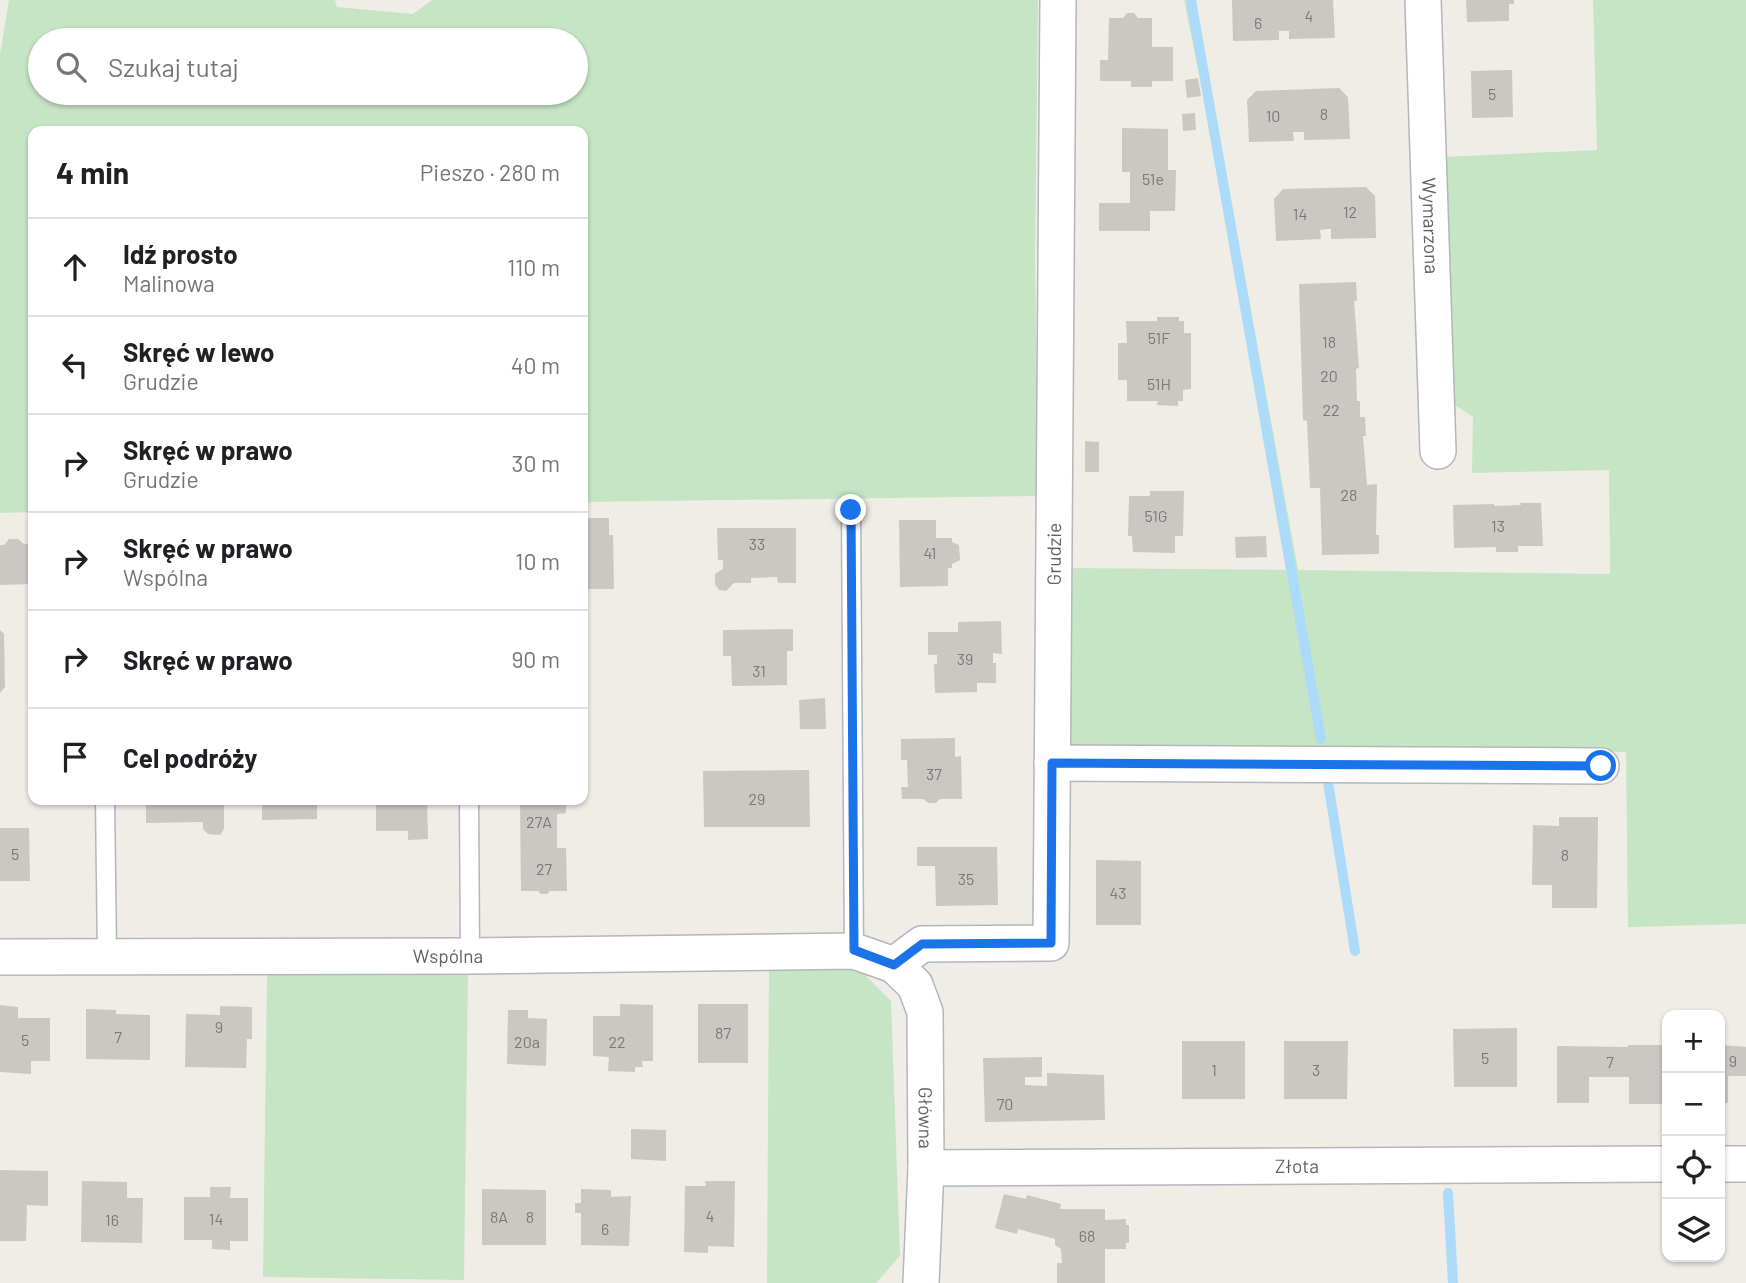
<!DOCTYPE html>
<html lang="pl">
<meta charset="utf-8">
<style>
body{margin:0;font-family:Barlow,sans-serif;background:#f2f2f2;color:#202124}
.controls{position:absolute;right:21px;bottom:21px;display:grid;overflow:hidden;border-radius:14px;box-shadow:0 2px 5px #0004}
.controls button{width:63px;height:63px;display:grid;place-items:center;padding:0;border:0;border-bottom:2px solid #e0e0e0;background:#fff;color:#202124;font:35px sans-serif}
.stop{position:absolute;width:21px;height:21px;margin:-16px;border:5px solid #1a73e8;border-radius:50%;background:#fff}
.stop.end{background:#1a73e8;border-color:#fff;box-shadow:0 2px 7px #0008}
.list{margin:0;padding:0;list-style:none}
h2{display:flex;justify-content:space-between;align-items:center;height:91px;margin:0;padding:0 28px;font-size:30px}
h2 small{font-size:23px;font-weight:400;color:#757577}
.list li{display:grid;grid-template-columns:46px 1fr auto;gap:21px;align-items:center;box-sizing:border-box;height:98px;padding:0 28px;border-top:2px solid #e0e0e0}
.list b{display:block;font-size:26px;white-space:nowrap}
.list p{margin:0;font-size:23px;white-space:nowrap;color:#757577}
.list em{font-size:23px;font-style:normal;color:#757577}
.icon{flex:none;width:38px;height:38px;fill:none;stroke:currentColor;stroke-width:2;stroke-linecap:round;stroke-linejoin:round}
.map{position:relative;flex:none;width:1746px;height:1283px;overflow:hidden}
.search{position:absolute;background:#fff;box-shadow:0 2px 5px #0004;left:28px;top:28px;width:560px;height:77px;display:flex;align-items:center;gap:18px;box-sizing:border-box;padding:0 24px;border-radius:38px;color:#757577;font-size:26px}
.panel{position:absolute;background:#fff;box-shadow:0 2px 5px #0004;left:28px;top:126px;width:560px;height:679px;border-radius:14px}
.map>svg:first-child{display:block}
</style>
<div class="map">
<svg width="1746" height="1283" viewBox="0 0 1746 1283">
<rect width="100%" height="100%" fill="#efede6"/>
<!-- green -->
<path fill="#c6e5c4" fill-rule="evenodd" d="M9,0h326l2,7 76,7 19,-14h606l-3,259 3,237 -455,6v-371h-550v381l-33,1v-459zM40,40h536v53h-536z
M1184,0h11l103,570 312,4 -1,-104 -137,3 1,-56 -23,-15 -8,-245 155,-7 -4,-150h153v924l-118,3 -2,-175 -562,-3 3,-181 219,2 -80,-461z
M839,967l25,7 27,27 9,255 -24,27h-109l2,-314z
M468,970l-4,310 -201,-3 4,-304z"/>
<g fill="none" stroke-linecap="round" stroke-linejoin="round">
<!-- stream -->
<path stroke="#acdbfa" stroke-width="10" d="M1191,0l130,739
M1327,776l28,175
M1448,1193l5,90"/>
</g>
<!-- building -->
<path fill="#cbc7c2" d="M1232,0h101l2,38 -46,1v-8h-10v9l-46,1z
M1466,0h48v4h-5v17l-42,1z
M1127,13h7l4,5h14v29h21v34h-21v6h-21v-6h-31v-21h8l1,-42h14z
M1512,70l1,47 -41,1 -1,-47z
M1198,78l3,18 -14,2 -2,-18z
M1339,88l9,9 2,42 -46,1v-8h-11l1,9 -45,1 -2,-42 9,-9z
M1195,113l1,17 -13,1 -1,-17z
M1122,128l46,1v41h8l-1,41h-25v20h-51v-28h31v-31h-8z
M1366,187l9,9 1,42 -45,1v-10h-5l-6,1 1,9 -45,2 -2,-42 9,-10z
M1356,282l1,19h-3l5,67 -3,1 1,32h3v16h5l1,19h-3l4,49 10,-1 -1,51h3v19l-57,1 -2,-67h-10l-3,-67 -4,-1 -4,-136z
M1157,317h22v4h5v12h7v56l-8,1v11h-5v5l-21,-1 1,-4h-31v-21h-9v-37h9l-1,-22h31z
M1085,441l14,1v30h-14z
M1150,491h34l-1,45h-8v17l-42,-1 -1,-16h-4l1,-40h21z
M1520,503h21l2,43h-25v6h-22v-5l-42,1 -1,-43 41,-1v2l27,-1z
M583,518h26v17h4l1,54h-31z
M899,520h37v18h16v4l7,3 1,15 -8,4v4h-4v18l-48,1z
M717,528h79v55h-18l-1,-6 -26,1v5h-17l-8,8 -7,-1 -4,-6v-10l8,-5v-9h-5z
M1266,536l1,21 -31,1 -1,-21z
M9,539h9l6,5h9v40l-33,1v-40h4z
M1001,621l1,33 -9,-1v10h3v20h-19v9l-42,1 -1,-29h3v-9h-9v-23h30v-10z
M793,629v22h-6v34l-55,1 -1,-30h-8v-26z
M0,630l4,4 1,53 -5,6z
M825,698l1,31h-26l-1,-29z
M955,738v19l6,-1 1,43h-22l-4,4h-8l-5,-4h-21l-1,-12h7l-1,-27h-6v-21z
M809,770l1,57h-106l-1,-56z
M146,800h78v29l-4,6 -12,-1 -5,-5v-7l-57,1z
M262,800h55v19l-55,1z
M376,800h51l1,39 -20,1v-9h-32z
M520,800h46v13l-9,1v34h9l1,43h-17l-3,3h-6l-3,-3h-17z
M1559,817h39l-1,91h-45v-23h-20l1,-60 26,1z
M0,828h29l1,53h-30z
M917,847h80l1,58 -62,1 -1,-40h-18z
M1096,860l45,1v64h-45z
M620,1004l33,1v56h-11l1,6h-8v5l-27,-1 1,-14 -16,-1v-40h27z
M698,1004h50v59h-50z
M0,1005l18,2v11h32v43h-19v13l-31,-2z
M220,1006l32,1v32h-5l-1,29 -61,-1 1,-53 34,1z
M86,1009l30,1v4l34,1v45l-64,-1z
M508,1010h20v8l19,1 -1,47 -39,-2z
M1517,1028v59h-63l-1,-58z
M1182,1041h63v58h-63z
M1284,1041h64l-1,58h-63z
M1628,1045h34v59h-33v-27h-40v26h-32v-57l71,1z
M1720,1045l26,2v29h-18v27h-8z
M1042,1057v20h-17v8l22,1v-13l57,2 1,45 -120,2 -2,-64z
M631,1129l35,1v31l-35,-2z
M0,1170l48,1v35l-21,-1 -1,36h-26z
M82,1181l45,1v16h16l-1,45 -61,-1z
M705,1181h30l-1,66 -26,-1v7l-24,-1 1,-66h21z
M210,1187h21l-1,11h18v43h-18v9l-18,-1v-9h-28v-43h26z
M482,1189l64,1v55h-64z
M581,1189l30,1v7l20,-1 -2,50 -48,-1v-32h-6v-10h6z
M1004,1194l22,5 1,-4 34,9 -1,5h45v11l21,-1v6h3v18h-3v6h-21v34h-48v-20h5l-1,-14 -6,-4v-6l-37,-10 -1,5 -22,-6z"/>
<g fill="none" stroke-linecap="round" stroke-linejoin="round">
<defs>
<path id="service" d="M851,510l3,441
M105,800l2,155
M469,800l1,156"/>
<g id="minor">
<path id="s1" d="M1423,0l15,451"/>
<path d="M1052,763l549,3"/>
<path id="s2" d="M0,957l470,-1 384,-5 40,14 21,20 10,27 1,156 -5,115"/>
<path id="s3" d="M894,965l28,-21 129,-1 7,-943"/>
<path d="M1720,1164h26"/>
<path id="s4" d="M926,1168l741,-4"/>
</g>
</defs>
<!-- service casing -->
<use href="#service" stroke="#b3b6ba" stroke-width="21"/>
<!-- minor casing -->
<use href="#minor" stroke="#b3b6ba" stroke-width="38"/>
<!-- service -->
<use href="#service" stroke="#fff" stroke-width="18"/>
<!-- minor -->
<use href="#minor" stroke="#fff" stroke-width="35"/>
</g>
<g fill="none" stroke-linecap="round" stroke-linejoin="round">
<!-- route -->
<path stroke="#1a73e8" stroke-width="9" d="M851,510l3,440 40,15 28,-21 129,-1 1,-180 549,3"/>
</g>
<g text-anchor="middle" stroke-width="6" stroke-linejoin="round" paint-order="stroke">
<!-- number labels -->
<g font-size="16" fill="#797a7c">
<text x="1309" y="22">4</text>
<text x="1258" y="29">6</text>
<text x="1492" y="100">5</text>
<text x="1324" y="120">8</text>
<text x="1273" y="122">10</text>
<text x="1153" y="185">51e</text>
<text x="1350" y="218">12</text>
<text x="1300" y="220">14</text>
<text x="1159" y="344">51F</text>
<text x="1329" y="348">18</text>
<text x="1329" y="382">20</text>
<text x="1159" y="390">51H</text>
<text x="1331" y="416">22</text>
<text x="1349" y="501">28</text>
<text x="1156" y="522">51G</text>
<text x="1498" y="532">13</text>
<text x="757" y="550">33</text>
<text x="930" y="559">41</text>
<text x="965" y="665">39</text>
<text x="759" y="677">31</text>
<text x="934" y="780">37</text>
<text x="757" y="805">29</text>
<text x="539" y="828">27A</text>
<text x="15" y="860">5</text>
<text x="1565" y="861">8</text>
<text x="544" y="875">27</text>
<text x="966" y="885">35</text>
<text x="1118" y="899">43</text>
<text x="219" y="1033">9</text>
<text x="723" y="1039">87</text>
<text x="118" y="1043">7</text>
<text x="25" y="1046">5</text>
<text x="527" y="1048">20a</text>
<text x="617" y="1048">22</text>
<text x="1485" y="1064">5</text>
<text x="1733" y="1067">9</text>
<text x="1610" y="1068">7</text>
<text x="1214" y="1076">1</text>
<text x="1316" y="1076">3</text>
<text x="1005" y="1110">70</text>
<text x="710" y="1222">4</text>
<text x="499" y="1223">8A</text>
<text x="530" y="1223">8</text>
<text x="216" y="1225">14</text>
<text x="112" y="1226">16</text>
<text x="605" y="1235">6</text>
<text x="1087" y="1242">68</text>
</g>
<!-- street labels -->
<g font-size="19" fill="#5e6165" stroke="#fff">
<text dy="7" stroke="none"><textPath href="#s1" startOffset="226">Wymarzona</textPath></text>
<text dy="7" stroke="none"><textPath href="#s3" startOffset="553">Grudzie</textPath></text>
<text dy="7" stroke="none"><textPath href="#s2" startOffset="448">Wspólna</textPath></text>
<text dy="7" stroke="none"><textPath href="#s2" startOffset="1060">Główna</textPath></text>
<text dy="7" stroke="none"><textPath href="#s4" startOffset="371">Złota</textPath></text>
</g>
</g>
</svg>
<div class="controls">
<button>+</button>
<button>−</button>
<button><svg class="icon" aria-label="locate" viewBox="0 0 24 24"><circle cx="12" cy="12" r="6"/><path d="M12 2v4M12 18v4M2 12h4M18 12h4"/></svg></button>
<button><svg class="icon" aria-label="layers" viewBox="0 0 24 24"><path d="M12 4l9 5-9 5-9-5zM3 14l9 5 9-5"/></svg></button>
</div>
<div class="stop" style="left:1601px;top:766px"></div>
<div class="stop end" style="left:851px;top:510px"></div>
<div class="search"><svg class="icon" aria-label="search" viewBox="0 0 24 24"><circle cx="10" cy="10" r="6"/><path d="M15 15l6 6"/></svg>Szukaj tutaj</div>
<section class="panel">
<h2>4 min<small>Pieszo · 280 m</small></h2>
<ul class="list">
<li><svg class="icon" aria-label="ahead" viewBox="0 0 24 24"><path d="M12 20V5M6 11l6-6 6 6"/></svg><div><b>Idź prosto</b><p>Malinowa</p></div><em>110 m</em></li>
<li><svg class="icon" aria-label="left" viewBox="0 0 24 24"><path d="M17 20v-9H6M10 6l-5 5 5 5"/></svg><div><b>Skręć w lewo</b><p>Grudzie</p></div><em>40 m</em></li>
<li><svg class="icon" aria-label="right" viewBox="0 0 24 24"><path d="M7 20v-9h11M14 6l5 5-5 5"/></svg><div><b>Skręć w prawo</b><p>Grudzie</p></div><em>30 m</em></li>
<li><svg class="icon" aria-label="right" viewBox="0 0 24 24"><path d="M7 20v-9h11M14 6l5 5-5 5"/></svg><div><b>Skręć w prawo</b><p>Wspólna</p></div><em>10 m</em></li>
<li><svg class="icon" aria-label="right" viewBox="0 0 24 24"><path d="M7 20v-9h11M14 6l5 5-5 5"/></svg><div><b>Skręć w prawo</b></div><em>90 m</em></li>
<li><svg class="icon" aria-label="arrive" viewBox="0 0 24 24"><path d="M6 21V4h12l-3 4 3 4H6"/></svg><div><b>Cel podróży</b></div></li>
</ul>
</section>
</div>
